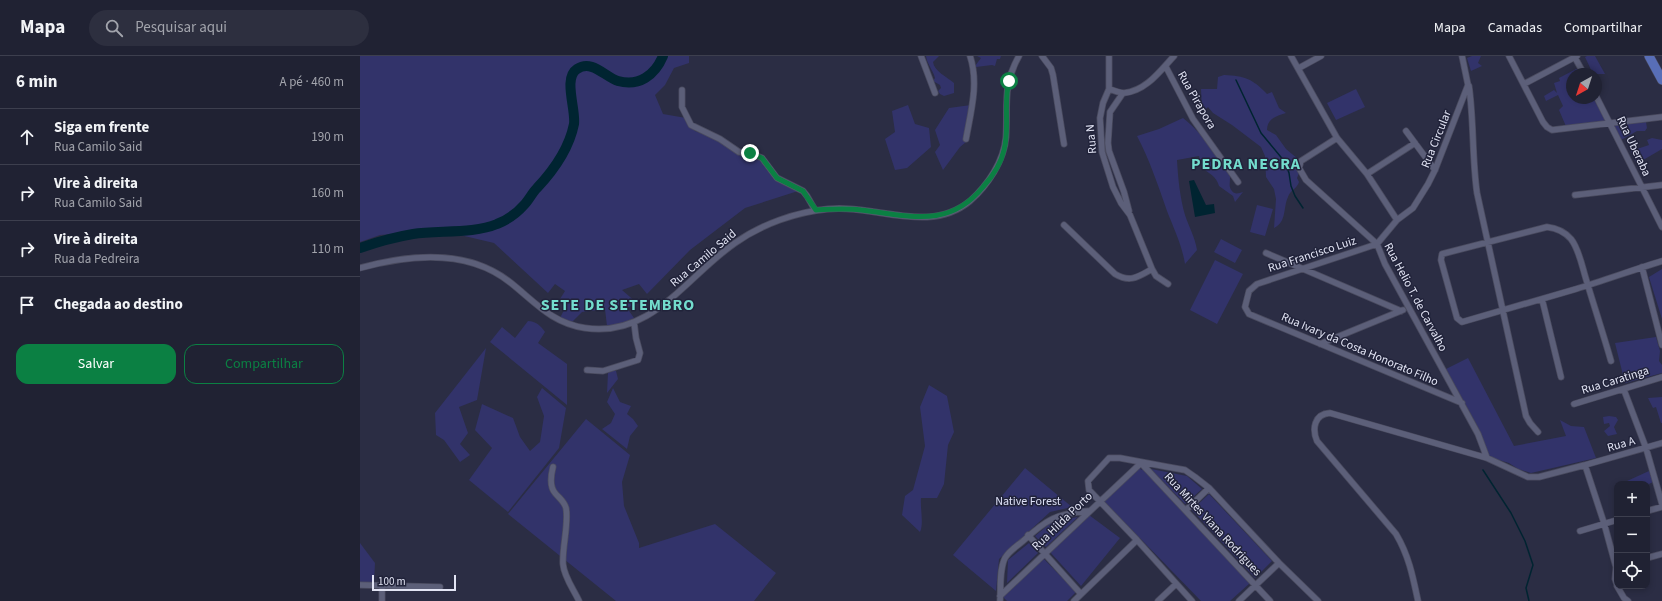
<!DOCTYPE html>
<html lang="pt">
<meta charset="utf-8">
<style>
body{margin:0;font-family:"Source Sans 3",sans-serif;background:#2d2f3f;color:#f1f3f6}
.controls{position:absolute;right:12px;bottom:12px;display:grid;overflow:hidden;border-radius:8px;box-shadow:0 2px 6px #0003}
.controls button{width:36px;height:36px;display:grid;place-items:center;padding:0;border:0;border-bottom:1px solid #3d3f4e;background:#202233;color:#f1f3f6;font:20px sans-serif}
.compass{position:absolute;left:1206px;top:12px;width:36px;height:36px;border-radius:50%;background:#202233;box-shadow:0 2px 6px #0003;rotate:219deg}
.scale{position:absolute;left:12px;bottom:10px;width:84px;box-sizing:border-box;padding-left:4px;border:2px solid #e2e4f4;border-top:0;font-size:11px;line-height:14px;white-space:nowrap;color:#e2e4f4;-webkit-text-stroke:3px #21233a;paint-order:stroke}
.stop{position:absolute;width:12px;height:12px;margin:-9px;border:3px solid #0b8043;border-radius:50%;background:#fff}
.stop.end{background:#0b8043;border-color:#fff;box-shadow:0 1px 4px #0008}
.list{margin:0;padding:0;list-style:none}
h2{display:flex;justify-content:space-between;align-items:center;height:52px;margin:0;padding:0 16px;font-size:17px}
h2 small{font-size:13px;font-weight:400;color:#a2a4ac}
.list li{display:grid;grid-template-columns:26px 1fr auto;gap:12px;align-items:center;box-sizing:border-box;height:56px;padding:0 16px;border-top:1px solid #3d3f4e}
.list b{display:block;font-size:15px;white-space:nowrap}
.list p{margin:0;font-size:13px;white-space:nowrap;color:#a2a4ac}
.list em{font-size:13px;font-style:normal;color:#a2a4ac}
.actions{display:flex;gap:8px;padding:12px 16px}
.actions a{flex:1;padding:9px 0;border:1px solid #0b8043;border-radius:12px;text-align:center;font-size:14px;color:#0b8043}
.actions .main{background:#0b8043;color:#fff}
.icon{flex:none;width:22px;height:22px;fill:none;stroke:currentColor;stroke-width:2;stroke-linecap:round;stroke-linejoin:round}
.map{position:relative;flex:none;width:1302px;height:545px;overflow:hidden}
header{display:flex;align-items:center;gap:24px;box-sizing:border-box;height:56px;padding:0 20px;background:#202233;border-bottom:1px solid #3d3f4e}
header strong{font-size:19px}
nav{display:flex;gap:22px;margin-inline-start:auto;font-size:14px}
.search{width:280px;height:36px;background:#2d2f3f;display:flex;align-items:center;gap:10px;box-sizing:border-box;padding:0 14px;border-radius:22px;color:#a2a4ac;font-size:15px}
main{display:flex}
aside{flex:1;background:#202233}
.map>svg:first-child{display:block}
</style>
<header>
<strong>Mapa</strong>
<div class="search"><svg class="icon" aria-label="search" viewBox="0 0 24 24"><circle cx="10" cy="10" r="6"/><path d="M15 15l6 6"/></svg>Pesquisar aqui</div>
<nav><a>Mapa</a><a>Camadas</a><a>Compartilhar</a></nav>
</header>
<main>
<aside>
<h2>6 min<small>A pé · 460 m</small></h2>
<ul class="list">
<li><svg class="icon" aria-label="ahead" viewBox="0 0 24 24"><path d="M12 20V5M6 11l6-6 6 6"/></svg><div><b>Siga em frente</b><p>Rua Camilo Said</p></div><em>190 m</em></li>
<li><svg class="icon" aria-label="right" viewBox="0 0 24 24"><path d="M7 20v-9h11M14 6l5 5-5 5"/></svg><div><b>Vire à direita</b><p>Rua Camilo Said</p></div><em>160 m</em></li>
<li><svg class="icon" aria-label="right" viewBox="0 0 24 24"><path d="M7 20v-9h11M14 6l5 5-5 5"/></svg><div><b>Vire à direita</b><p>Rua da Pedreira</p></div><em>110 m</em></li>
<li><svg class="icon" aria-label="arrive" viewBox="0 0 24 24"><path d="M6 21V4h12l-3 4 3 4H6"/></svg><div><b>Chegada ao destino</b></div></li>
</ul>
<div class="actions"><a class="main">Salvar</a><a>Compartilhar</a></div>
</aside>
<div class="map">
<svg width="1302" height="545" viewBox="0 0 1302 545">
<rect width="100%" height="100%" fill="#2b2d44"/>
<!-- green -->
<path fill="#32336a" d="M0,0h329v7l-15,5 -9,17 -10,10 8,19 23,4 3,7 6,6 31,12 44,21 9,13 19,14 -53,17 -55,42 -43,44 -8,-10 -17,6 15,13 -10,5 7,10 -13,6 -14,2 -2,-17 -23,3 -10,10 -12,-4 7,-14 -7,-5 5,-8 -10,-7 -7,9 -54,-50 -55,-13 -59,5 -20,7z
M566,0h13l-6,6c1,9 14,15 21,21v10l-10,3 -4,-2 -2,-3 3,-3 -1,-3 -7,-4 2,-3c-2,-8 -8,-14 -9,-22z
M617,0h24l-1,3h-3l-2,7 -3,-1 -16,2 -1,-1 6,-8z
M1112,0h9l-3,7 4,3 -11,5 -4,-13z
M1227,0h8l10,18h-12l-8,-17z
M1218,12l3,6h-9v24h22l13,23 -39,10 -9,-21 4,-4 -5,-11 -12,6 -2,-5 10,-6 3,3 -3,-10 6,-2 -1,-3z
M864,19c21,1 29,4 43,19l5,-2 7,16 7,5c-10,3 -19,6 -19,17l9,5 10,14 12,10 -3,5 4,9 -2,5 2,4c-2,7 -9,8 -11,15 -5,10 -1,25 -14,31l2,-29 -2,-10 -8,-12 -1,-21 -4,-9 -29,-22 -19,-12 -5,-6 -4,4 -2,-1 -1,-21h16l1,-12z
M996,33l9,18 -29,13 -9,-17z
M548,49l7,19 14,4 2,19 -24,21 -12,2 -10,-31 10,-7 -3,-21z
M611,49l-7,35 2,2 -6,5 -17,23 -8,-18 5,-7 -5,-15 14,-22z
M823,62c16,13 37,36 46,55 3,6 -2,13 3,18 3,4 7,2 11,1l-8,10 -2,-6 -14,-10c-3,-10 -9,-12 -17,-18l-3,-12 -22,4c1,18 3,38 8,55 4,12 10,22 12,35l-12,14c-3,-19 -11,-35 -18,-53 -9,-26 -17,-50 -30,-75l22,-7z
M1286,66l1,6 -2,3h-8l-16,9 -8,-16z
M1292,82l10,2v9l-24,14 -2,-1 -5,-11 18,-6 -2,-5z
M897,149l16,4 -8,27 -15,-4z
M861,183l21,11 -7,13 -21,-11z
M855,204l28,14 -26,50 -27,-14z
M1302,213v50l-13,-42z
M168,265c8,0 13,5 17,11l-7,11 29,21v41l-77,-63 12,-15 13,11z
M1296,281l4,14 -1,10 3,4v8l-37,10 -10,-40z
M126,292l-9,52 -18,7 9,26 -8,11 10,11 -10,7 -16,-22 -8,-5 -1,-22z
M1108,302l46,88 52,-10 -6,-16 11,6 13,1 12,31 -65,15 -13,-4 -9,-6 -20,-6 -10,-28 -33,-60z
M251,315h5l2,8 -11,14 1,-20z
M569,329l18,11 7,36 -6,13 -4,39 -7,14h-16c-1,10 3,26 -1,34l-18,-17 3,-19 8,-6 12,-44 -5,-39z
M182,332l24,20 -7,40 -51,64 -39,-32 23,-32 -17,-18 7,-26 31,14 7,19 10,14 10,-9 4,-26 -7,-19z
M253,332l7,14 11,4 -4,8 6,5 5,7 -8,10 -3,13 -25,-20 9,-6 4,-9 -8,-12z
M1302,341v26h-1l-5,-16 -3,1 -5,-10z
M1249,360l7,1 2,3 -4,7 3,7 -9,2 -4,-5 6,-5 -1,-3 -5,1 -1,-7z
M226,363l44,36 -8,27 2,24 15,37v5l76,-24 61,49 -22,28h-138l-108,-87z
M785,411l105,116 -20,18h-29l-97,-100 36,-33 1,2z
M665,412l47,39 -22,5 -51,47 -3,32 -43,-36z
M791,413l36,7 15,13 -17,15z
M1289,415l4,11 -6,3 -19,-1 -1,-3z
M849,438l63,67 -17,17 -63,-68z
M729,459l31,23 -39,48 -31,-34z
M718,461l-32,30 -11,-11 18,-15z
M0,487l15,20 -1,19h-14z
M669,487l9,10 -31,30 1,-23z
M683,502l33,34 -9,9h-60l-4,-4z"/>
<!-- water -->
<path fill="#002431" d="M834,124l12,25 8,-1 1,9 -20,4 -6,-36z"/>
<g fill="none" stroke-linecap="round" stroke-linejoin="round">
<!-- stream -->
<path stroke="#002431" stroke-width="1.5" d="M876,24l25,53 24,29 4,11 2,13 4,10 8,12
M1123,414l28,43 14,28 8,24 -7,23 3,13"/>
<!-- river -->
<path stroke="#002431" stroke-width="10" d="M0,192c17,-6 35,-11 53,-14 24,-4 61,0 84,-10 10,-4 20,-11 27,-19 5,-5 8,-12 13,-17 17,-18 32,-39 37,-64 2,-15 -11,-46 3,-55 15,-10 28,8 41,12 21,6 37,-6 45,-25"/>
<defs>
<path id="street" d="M561,0l14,37
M682,0l9,12 2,7 11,69
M749,0v33l-6,14 -3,15 2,34 11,35 8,16 9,12 22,54 4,7 12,8
M931,0l46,82 30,36 30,46
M1149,0l34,66 4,5 5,3 110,-13
M1214,0l10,18
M806,11l27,52 45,63
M939,12l22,-12
M1164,28l53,-28
M1109,30c5,36 3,72 8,107l49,223 4,7 8,9
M749,33c4,1 10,4 15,4 22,-2 36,-22 50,-37
M322,34v17l9,18 29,14 19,13 11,1 12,5 15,20 26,13 4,5 8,14
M763,37l-13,19 -2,31 1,8 15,41 5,19
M1236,40l66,131
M1046,75l29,39
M977,82l-36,23 -2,7 7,12 71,64 8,20 93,170 9,24
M606,83c5,-28 13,-56 4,-83
M1007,118l48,-31
M1215,139l87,-10
M704,169l51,49c15,9 23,3 37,-5
M906,197l135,58
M1282,211l20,78
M0,212c50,-14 108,-20 151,15 25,20 41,40 74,45 67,10 102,-52 150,-85 27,-19 61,-31 93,-34 47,-5 101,26 142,-8 18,-16 34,-40 36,-64 2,-32 -4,-51 13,-81
M1182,243l19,78
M960,288l83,-34
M1251,305c-8,-28 -17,-55 -25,-82 -4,-13 -7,-30 -15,-40 -7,-8 -15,-11 -24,-12l-105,27 -1,6 16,58 5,4 114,-33c29,-9 57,-19 86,-28
M227,314l16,1 35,-11 2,-7 -4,-15 -2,-16
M1264,334l22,58 16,56
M1102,347l-213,-89 -4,-7 4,-16 8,-7 120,-40 20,-24 16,-12 15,-24 7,-14 33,-85 -6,-29
M1214,348l88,-27
M781,407l129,138
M1225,409l19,58 12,44 -1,12 2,6
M193,411c-2,8 -4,19 2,26 5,6 9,8 11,15 3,15 -4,40 -3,56 1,13 11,26 16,37
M826,454l23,-22
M1287,455l15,-4
M1220,475l37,-11
M668,479l53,59
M1287,502l15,-4
M0,529l80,2
M22,529v16
M1257,530l7,12 4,3
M640,540l141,-133
M640,545c1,-13 -1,-31 5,-43 4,-7 12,-12 18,-17 24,-22 33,-27 65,-30
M714,545l63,-61
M798,545l18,-17
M832,545l-55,-61 -48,-50 -1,-9 21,-23h11l48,9 17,3 10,7 14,11 70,75 39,38
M879,545l40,-38
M1058,545c-5,-24 -9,-45 -22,-67l-79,-93c-5,-12 -3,-27 13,-28l157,45 41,19h11l46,-12 77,-22"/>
<path id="primary" d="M1289,0l13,24"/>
</defs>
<!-- street casing -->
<use href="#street" stroke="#4a4b5f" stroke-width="7"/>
<!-- primary casing -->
<use href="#primary" stroke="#4a4b5f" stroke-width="10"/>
<!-- street -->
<use href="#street" stroke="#5c5f79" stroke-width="5.5"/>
<!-- primary -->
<use href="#primary" stroke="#586eb7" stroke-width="9"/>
</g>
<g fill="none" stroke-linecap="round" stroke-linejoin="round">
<!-- route -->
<path stroke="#0b8043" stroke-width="5" d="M390,97l12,5 15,20 26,13 13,19c15,-1 30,-2 45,0 47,5 87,20 122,-23 9,-10 18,-23 21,-37 6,-22 -1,-46 5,-69"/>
</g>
<g text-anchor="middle" stroke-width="3" stroke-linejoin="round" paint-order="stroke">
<!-- street labels -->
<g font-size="12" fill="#e2e4f4" stroke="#21233a">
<text transform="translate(837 44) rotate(60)" y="4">Rua Pirapora</text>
<text transform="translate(731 83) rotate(-95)" y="4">Rua N</text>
<text transform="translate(1076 83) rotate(-68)" y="4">Rua Circular</text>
<text transform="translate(1274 90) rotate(65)" y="4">Rua Uberaba</text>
<text transform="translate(952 198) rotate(-18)" y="4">Rua Francisco Luiz</text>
<text transform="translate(343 202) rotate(-40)" y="4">Rua Camilo Said</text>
<text transform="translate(1056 241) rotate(62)" y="4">Rua Helio T. de Carvalho</text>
<text transform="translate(1000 293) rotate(23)" y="4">Rua Ivary da Costa Honorato Filho</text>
<text transform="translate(1255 324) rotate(-17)" y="4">Rua Caratinga</text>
<text transform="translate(1261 388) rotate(-16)" y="4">Rua A</text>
<text transform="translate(702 465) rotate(-44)" y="4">Rua Hilda Porto</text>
<text transform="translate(853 468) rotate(47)" y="4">Rua Mirtes Viana Rodrigues</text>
</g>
<!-- park labels -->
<g font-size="12" fill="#dde0f6" stroke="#21233a">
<text x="668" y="449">Native Forest</text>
</g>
<!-- district labels -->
<g font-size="16" font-weight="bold" letter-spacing="1" fill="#73dccd" stroke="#21233a">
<text x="886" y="113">PEDRA NEGRA</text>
<text x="258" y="254">SETE DE SETEMBRO</text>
</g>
</g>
</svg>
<div class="controls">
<button>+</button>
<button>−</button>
<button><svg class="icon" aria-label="locate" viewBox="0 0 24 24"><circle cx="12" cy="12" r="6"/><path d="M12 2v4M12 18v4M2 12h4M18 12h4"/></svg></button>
</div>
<svg class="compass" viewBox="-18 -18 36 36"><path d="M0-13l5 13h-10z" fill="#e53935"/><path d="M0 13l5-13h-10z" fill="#a2a4ac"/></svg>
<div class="scale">100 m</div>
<div class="stop" style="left:649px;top:25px"></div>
<div class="stop end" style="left:390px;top:97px"></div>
</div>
</main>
